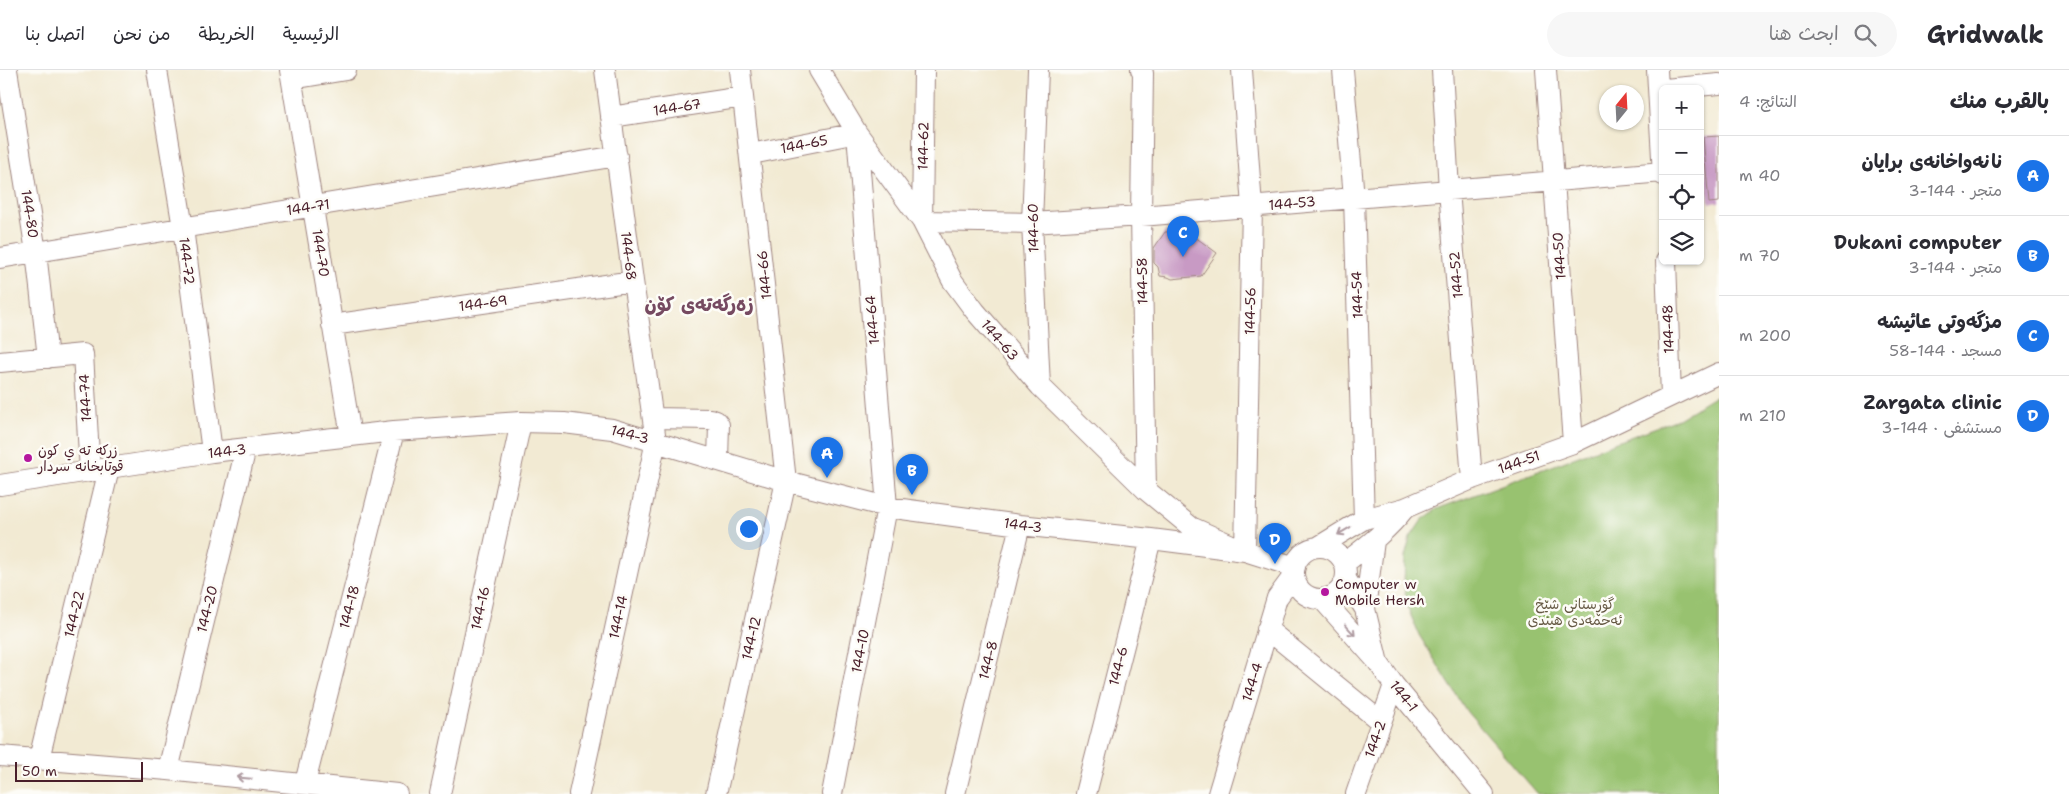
<!DOCTYPE html>
<html lang="ar">
<meta charset="utf-8">
<style>
body{margin:0;font-family:"Shantell Sans","Playpen Sans Arabic",sans-serif;background:#f7f7f7;color:#2b2b33;direction:rtl}
.controls{position:absolute;right:15px;top:15px;display:grid;overflow:hidden;border-radius:8px;box-shadow:0 1px 4px #0004}
.controls button{width:45px;height:45px;display:grid;place-items:center;padding:0;border:0;border-bottom:1px solid #e1e1e2;background:#fff;color:#2b2b33;font:25px sans-serif}
.compass{position:absolute;left:1599px;top:15px;width:45px;height:45px;border-radius:50%;background:#fff;box-shadow:0 1px 4px #0004;rotate:18deg}
.scale{position:absolute;left:15px;bottom:12px;width:128px;box-sizing:border-box;padding-left:5px;border:2px solid #4a1f2b;border-top:0;font-size:14px;line-height:18px;white-space:nowrap;color:#4a1f2b;-webkit-text-stroke:4px #fdfcf7;paint-order:stroke}
.you{position:absolute;left:748px;top:458px;width:18px;height:18px;margin:-12px;border:4px solid #fff;border-radius:50%;background:#1a73e8;box-shadow:0 0 0 8px #1a73e833}
.badge{display:grid;place-items:center;width:32px;height:32px;border-radius:50%;background:#1a73e8;color:#fff;font-size:16px;font-weight:700}
.pin{position:absolute;translate:-50% -41px;filter:drop-shadow(0 1px 2px #0008)}
.pin::after{content:'';position:absolute;top:26px;width:18px;height:15px;background:inherit;clip-path:polygon(0 0,100% 0,50% 100%)}
.list{margin:0;padding:0;list-style:none}
h2{display:flex;justify-content:space-between;align-items:center;height:65px;margin:0;padding:0 20px;font-size:21px}
h2 small{font-size:16px;font-weight:400;color:#7c7c81}
.list li{display:grid;grid-template-columns:32px 1fr auto;gap:15px;align-items:center;box-sizing:border-box;height:80px;padding:0 20px;border-top:1px solid #e1e1e2}
.list b{display:block;font-size:19px;white-space:nowrap}
.list p{margin:0;font-size:16px;white-space:nowrap;color:#7c7c81}
.list em{font-size:16px;font-style:normal;color:#7c7c81}
.icon{flex:none;width:28px;height:28px;fill:none;stroke:currentColor;stroke-width:2;stroke-linecap:round;stroke-linejoin:round}
.map{position:relative;flex:none;width:1719px;height:724px;overflow:hidden;direction:ltr}
header{display:flex;align-items:center;gap:30px;box-sizing:border-box;height:70px;padding:0 25px;background:#fff;border-bottom:1px solid #e1e1e2}
header strong{font-size:24px}
nav{display:flex;gap:28px;margin-inline-start:auto;font-size:18px}
.search{width:350px;height:45px;background:#f7f7f7;display:flex;align-items:center;gap:12px;box-sizing:border-box;padding:0 18px;border-radius:28px;color:#7c7c81;font-size:19px}
main{display:flex}
aside{flex:1;background:#fff}
.map>svg:first-child{display:block}
</style>
<header>
<strong>Gridwalk</strong>
<div class="search"><svg class="icon" aria-label="search" viewBox="0 0 24 24"><circle cx="10" cy="10" r="6"/><path d="M15 15l6 6"/></svg>ابحث هنا</div>
<nav><a>الرئيسية</a><a>الخريطة</a><a>من نحن</a><a>اتصل بنا</a></nav>
</header>
<main>
<aside>
<h2>بالقرب منك<small>النتائج: 4</small></h2>
<ul class="list">
<li><span class="badge">A</span><div><b>نانەواخانەی برایان</b><p>متجر · 144-3</p></div><em>40 m</em></li>
<li><span class="badge">B</span><div><b>Dukani computer</b><p>متجر · 144-3</p></div><em>70 m</em></li>
<li><span class="badge">C</span><div><b>مزگەوتی عائیشە</b><p>مسجد · 144-58</p></div><em>200 m</em></li>
<li><span class="badge">D</span><div><b>Zargata clinic</b><p>مستشفى · 144-3</p></div><em>210 m</em></li>
</ul>
</aside>
<div class="map">
<svg width="1719" height="724" viewBox="0 0 1719 724">
<rect width="100%" height="100%" fill="#fdfcf7"/>
<filter id="ink" filterUnits="userSpaceOnUse"><feTurbulence type="fractalNoise" baseFrequency=".02" numOctaves="2"/><feDisplacementMap in="SourceGraphic" scale="10" xChannelSelector="R" yChannelSelector="G"/><feConvolveMatrix kernelMatrix="1 2 1 2 8 2 1 2 1" color-interpolation-filters="sRGB"/></filter>
<filter id="wash" filterUnits="userSpaceOnUse"><feTurbulence type="fractalNoise" baseFrequency=".0096" numOctaves="4" result="noise"/><feDisplacementMap in="SourceGraphic" scale="20" xChannelSelector="R" yChannelSelector="G"/><feGaussianBlur stdDeviation="1.12" result="paint"/><feColorMatrix in="noise" values="0 0 0 0 0 0 0 0 0 0 0 0 0 0 0 0 0 1.4 0 .05"/><feComposite in="paint" operator="in"/></filter>
<g filter="url(#wash)">
<rect width="100%" height="100%" fill="#f2ead3"/>
<!-- green -->
<path fill="#98c26f" stroke="#71704d" d="M1719,324v400h-181l-71,-82 -48,-77 -12,-29 -3,-24 1,-25 5,-19 12,-18 15,-11 241,-90z"/>
<g id="blocks">
<!-- building -->
<path fill="#c89ac4" d="M1719,66v66l-10,1 -6,-66z
M1187,161l30,22 -16,23 -29,3 -4,-2 -8,-1 -2,-9 -4,-4v-15l11,-16z"/>
</g>
</g>
<g filter="url(#ink)">
<use href="#blocks" fill-opacity="0" stroke="#9e847f" stroke-width="1"/>
<g fill="none" stroke-linecap="round" stroke-linejoin="round">
<defs>
<path id="minor" d="M7,0l29,182 12,106
M157,0l26,158 29,224
M290,0l61,366
M819,0l38,63 65,88 30,59 23,31 65,75 106,104 45,37 54,24 7,-344 -10,-137
M924,0l-2,151 110,2 109,-7 522,-44
M1038,0l-6,153 8,163
M1141,0l2,3 -2,143 5,274
M1343,0l11,128 10,321
M1442,0l7,120 23,289
M1546,0l27,373
M1657,0l6,105
M292,9l54,-9
M1665,19l54,-5
M611,47l132,-20
M751,84l106,-21 30,374 -55,287
M0,188l617,-102
M1666,191l5,135
M332,255l301,-44
M0,292l83,-8 7,118
M653,348l57,1 6,2 3,4 -1,35
M0,415l212,-33 182,-21 127,-9 43,1 48,6 174,52 101,26 133,18 131,14 94,12 50,16
M1294 503a26 26 0 1 1 52 0a26 26 0 1 1-52 0Z
M1318,477l46,-28 41,-11 67,-29 101,-36 146,-70
M1345,493c22,-17 43,-33 60,-55
M1346,509l19,30 12,50
M1322,529l55,62 17,24 90,109
M1365,539l9,-68
M1267,559l114,93
M0,686l168,14 229,24
M39,689l70,-290
M168,700l78,-322
M305,713l89,-352
M440,724l81,-372
M579,724l77,-353 -23,-160 -28,-211
M716,724l70,-313 -46,-411
M955,724l65,-269
M1086,724l65,-255
M1218,724l59,-196 17,-23
M1356,724l38,-109"/>
</defs>
<!-- minor casing -->
<use href="#minor" stroke="#9e847f" stroke-width="22"/>
<!-- minor -->
<use href="#minor" stroke="#fff" stroke-width="20"/>
</g>
<!-- one-way arrows -->
<defs><path id="oneway-shaft" d="M-6 0H5M1.5-3L5.5 0L1.5 3" fill="none" stroke-width="1.6" stroke-linecap="round" stroke-linejoin="round" transform="scale(1.25)"/></defs>
<g stroke="#ae9aa0">
<use href="#oneway-shaft" transform="translate(1344 461) rotate(149)"/>
<use href="#oneway-shaft" transform="translate(1350 560) rotate(48)"/>
<use href="#oneway-shaft" transform="translate(244 708) rotate(-175)"/>
</g>
</g>
<!-- markers -->
<g fill="#b5179e" stroke="#fdfcf7" stroke-width="2">
<circle cx="28" cy="388" r="5"/>
<circle cx="1325" cy="522" r="5"/>
</g>
<g text-anchor="middle" stroke-width="5" stroke-linejoin="round" paint-order="stroke">
<!-- street labels -->
<g font-size="14" fill="#4a1f2b" stroke="#fdfcf7">
<text transform="translate(677 37) rotate(-9)" y="5">144-67</text>
<text transform="translate(804 74) rotate(-11)" y="5">144-65</text>
<text transform="translate(923 76) rotate(-89)" y="5">144-62</text>
<text transform="translate(1292 133) rotate(-5)" y="5">144-53</text>
<text transform="translate(308 137) rotate(-9)" y="5">144-71</text>
<text transform="translate(30 144) rotate(81)" y="5">144-80</text>
<text transform="translate(1033 158) rotate(-91)" y="5">144-60</text>
<text transform="translate(321 183) rotate(81)" y="5">144-70</text>
<text transform="translate(629 186) rotate(83)" y="5">144-68</text>
<text transform="translate(1559 186) rotate(-94)" y="5">144-50</text>
<text transform="translate(187 191) rotate(83)" y="5">144-72</text>
<text transform="translate(764 205) rotate(-96)" y="5">144-66</text>
<text transform="translate(1456 205) rotate(-95)" y="5">144-52</text>
<text transform="translate(1142 211) rotate(-91)" y="5">144-58</text>
<text transform="translate(1357 225) rotate(-92)" y="5">144-54</text>
<text transform="translate(483 233) rotate(-8)" y="5">144-69</text>
<text transform="translate(1250 241) rotate(-89)" y="5">144-56</text>
<text transform="translate(872 250) rotate(-95)" y="5">144-64</text>
<text transform="translate(1668 259) rotate(-92)" y="5">144-48</text>
<text transform="translate(1000 270) rotate(49)" y="5">144-63</text>
<text transform="translate(85 328) rotate(-93)" y="5">144-74</text>
<text transform="translate(630 364) rotate(14)" y="5">144-3</text>
<text transform="translate(227 381) rotate(-7)" y="5">144-3</text>
<text transform="translate(1519 392) rotate(-20)" y="5">144-51</text>
<text transform="translate(1023 455) rotate(7)" y="5">144-3</text>
<text transform="translate(349 537) rotate(-76)" y="5">144-18</text>
<text transform="translate(480 538) rotate(-78)" y="5">144-16</text>
<text transform="translate(207 539) rotate(-76)" y="5">144-20</text>
<text transform="translate(74 544) rotate(-77)" y="5">144-22</text>
<text transform="translate(618 547) rotate(-78)" y="5">144-14</text>
<text transform="translate(751 568) rotate(-77)" y="5">144-12</text>
<text transform="translate(860 581) rotate(-79)" y="5">144-10</text>
<text transform="translate(988 590) rotate(-76)" y="5">144-8</text>
<text transform="translate(1118 596) rotate(-76)" y="5">144-6</text>
<text transform="translate(1252 612) rotate(-73)" y="5">144-4</text>
<text transform="translate(1404 626) rotate(51)" y="5">144-1</text>
<text transform="translate(1375 669) rotate(-71)" y="5">144-2</text>
</g>
<!-- poi labels -->
<g font-size="14" fill="#4a1f2b" stroke="#fdfcf7" text-anchor="start">
<text x="38" y="385">زركه ته ي كون<tspan x="38" dy="16">قوتابخانه سردار</tspan></text>
<text x="1335" y="519">Computer w<tspan x="1335" dy="16">Mobile Hersh</tspan></text>
</g>
<!-- park labels -->
<g font-size="14" fill="#655843" stroke="#fdfcf7">
<text x="1575" y="539">گۆڕستانی شێخ<tspan x="1575" dy="16">ئەحمەدی هیندی</tspan></text>
</g>
<!-- district labels -->
<g font-size="19" font-weight="bold" fill="#764a61" stroke="#fdfcf7">
<text x="699" y="241">زەرگەتەی کۆن</text>
</g>
</g>
</svg>
<div class="controls">
<button>+</button>
<button>−</button>
<button><svg class="icon" aria-label="locate" viewBox="0 0 24 24"><circle cx="12" cy="12" r="6"/><path d="M12 2v4M12 18v4M2 12h4M18 12h4"/></svg></button>
<button><svg class="icon" aria-label="layers" viewBox="0 0 24 24"><path d="M12 4l9 5-9 5-9-5zM3 14l9 5 9-5"/></svg></button>
</div>
<svg class="compass" viewBox="-18 -18 36 36"><path d="M0-13l5 13h-10z" fill="#e53935"/><path d="M0 13l5-13h-10z" fill="#7c7c81"/></svg>
<div class="scale">50 m</div>
<div class="you"></div>
<div class="pin badge" style="left:827px;top:408px">A</div>
<div class="pin badge" style="left:912px;top:425px">B</div>
<div class="pin badge" style="left:1183px;top:187px">C</div>
<div class="pin badge" style="left:1275px;top:494px">D</div>
</div>
</main>
